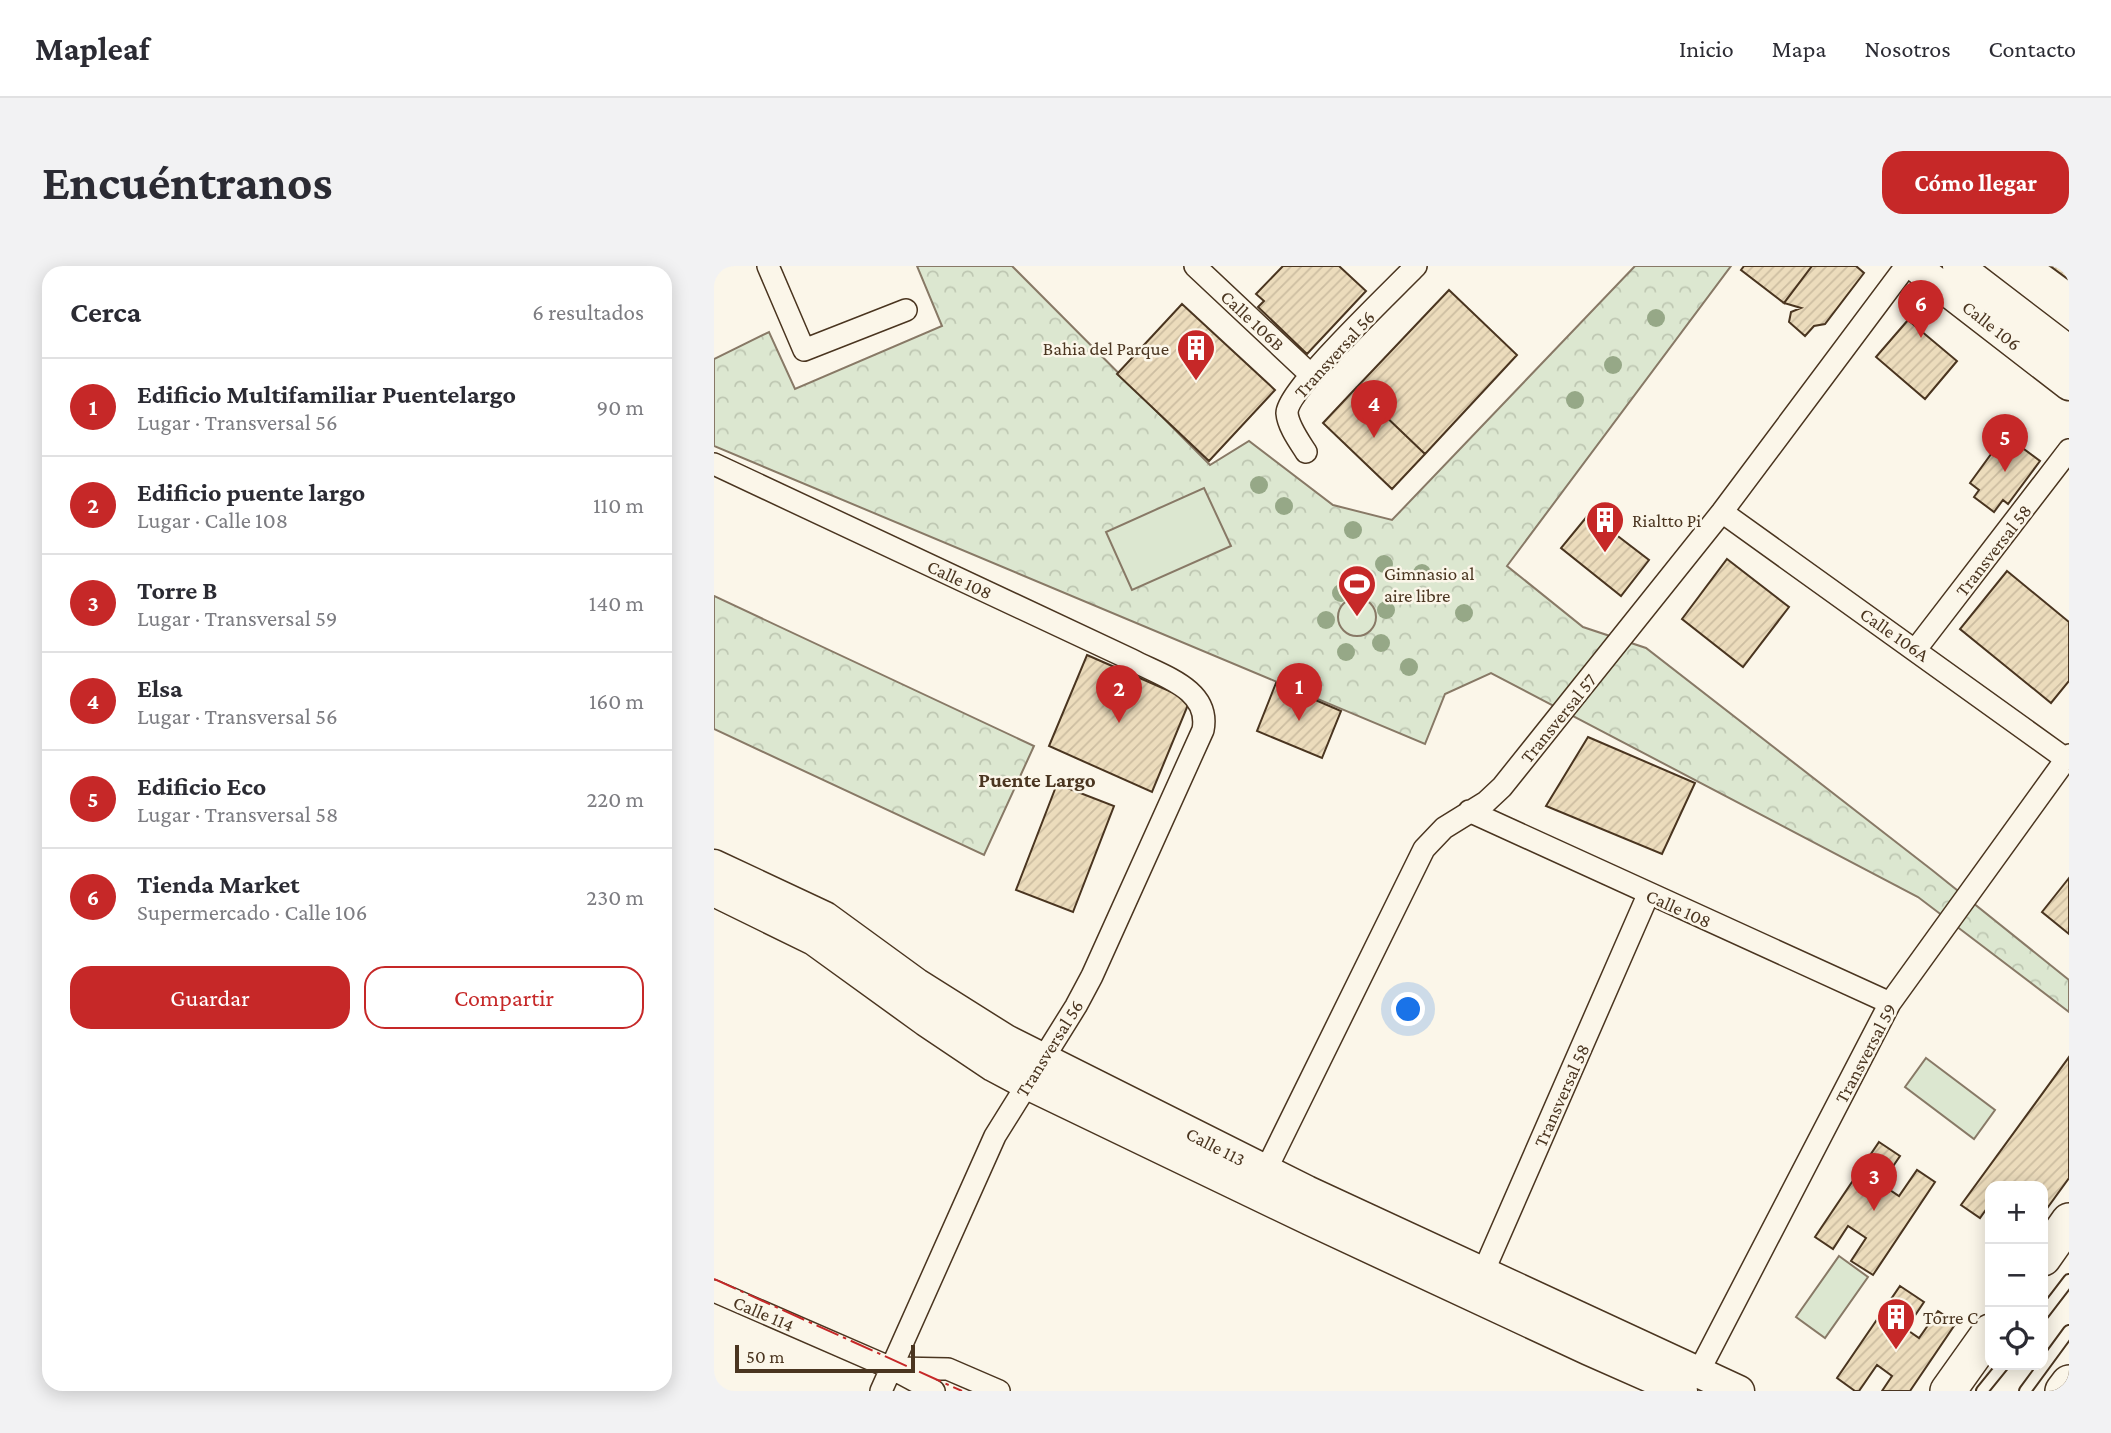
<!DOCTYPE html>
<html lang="es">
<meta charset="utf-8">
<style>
body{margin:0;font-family:"Crimson Pro",serif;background:#f2f2f3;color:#2b2b33}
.controls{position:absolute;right:21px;bottom:21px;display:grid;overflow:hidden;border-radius:14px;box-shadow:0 4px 18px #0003}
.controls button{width:63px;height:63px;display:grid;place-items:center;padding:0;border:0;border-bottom:2px solid #e1e1e2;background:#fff;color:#2b2b33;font:35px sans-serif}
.scale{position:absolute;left:21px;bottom:18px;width:180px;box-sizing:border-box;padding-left:7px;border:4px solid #4a3520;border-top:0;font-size:19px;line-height:24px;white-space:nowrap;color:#4a3520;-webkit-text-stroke:5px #fbf6e9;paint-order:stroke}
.you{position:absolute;left:695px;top:744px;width:24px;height:24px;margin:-18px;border:5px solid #fff;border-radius:50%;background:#1a73e8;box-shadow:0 0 0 10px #1a73e833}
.badge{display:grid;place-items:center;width:46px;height:46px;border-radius:50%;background:#c62828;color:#fff;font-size:23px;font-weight:700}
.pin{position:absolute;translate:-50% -58px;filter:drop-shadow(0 2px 4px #0008)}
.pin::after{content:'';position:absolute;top:37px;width:24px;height:21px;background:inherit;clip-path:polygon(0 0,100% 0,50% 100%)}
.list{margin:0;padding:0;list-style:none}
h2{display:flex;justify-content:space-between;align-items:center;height:91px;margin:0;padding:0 28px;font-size:30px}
h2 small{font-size:23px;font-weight:400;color:#7c7c81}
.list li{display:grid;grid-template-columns:46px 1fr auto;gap:21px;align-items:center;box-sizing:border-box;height:98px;padding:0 28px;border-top:2px solid #e1e1e2}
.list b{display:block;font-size:26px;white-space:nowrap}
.list p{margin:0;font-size:23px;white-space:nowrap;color:#7c7c81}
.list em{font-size:23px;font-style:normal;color:#7c7c81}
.actions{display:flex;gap:14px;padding:21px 28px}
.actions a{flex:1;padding:16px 0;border:2px solid #c62828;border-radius:21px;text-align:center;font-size:24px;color:#c62828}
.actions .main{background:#c62828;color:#fff}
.icon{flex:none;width:38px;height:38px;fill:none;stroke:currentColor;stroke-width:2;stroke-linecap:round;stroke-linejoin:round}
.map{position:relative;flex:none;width:1355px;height:1125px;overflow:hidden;border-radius:21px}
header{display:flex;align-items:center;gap:42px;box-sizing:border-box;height:98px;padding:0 35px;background:#fff;border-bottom:2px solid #e1e1e2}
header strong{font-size:33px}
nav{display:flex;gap:38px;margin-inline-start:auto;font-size:24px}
.intro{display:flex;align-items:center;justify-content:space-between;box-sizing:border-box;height:168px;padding:0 42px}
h1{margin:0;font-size:49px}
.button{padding:18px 32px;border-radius:21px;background:#c62828;color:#fff;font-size:24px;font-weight:700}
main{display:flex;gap:42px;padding:0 42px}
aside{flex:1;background:#fff;border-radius:21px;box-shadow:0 4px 18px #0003}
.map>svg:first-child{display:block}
</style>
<header>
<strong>Mapleaf</strong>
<nav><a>Inicio</a><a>Mapa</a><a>Nosotros</a><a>Contacto</a></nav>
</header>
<div class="intro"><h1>Encuéntranos</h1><a class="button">Cómo llegar</a></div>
<main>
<aside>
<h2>Cerca<small>6 resultados</small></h2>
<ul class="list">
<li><span class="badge">1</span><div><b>Edificio Multifamiliar Puentelargo</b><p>Lugar · Transversal 56</p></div><em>90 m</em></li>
<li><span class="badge">2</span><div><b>Edificio puente largo</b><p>Lugar · Calle 108</p></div><em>110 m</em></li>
<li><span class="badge">3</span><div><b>Torre B</b><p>Lugar · Transversal 59</p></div><em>140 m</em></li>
<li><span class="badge">4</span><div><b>Elsa</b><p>Lugar · Transversal 56</p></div><em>160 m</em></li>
<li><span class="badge">5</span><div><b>Edificio Eco</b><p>Lugar · Transversal 58</p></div><em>220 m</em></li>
<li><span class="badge">6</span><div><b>Tienda Market</b><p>Supermercado · Calle 106</p></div><em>230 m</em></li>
</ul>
<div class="actions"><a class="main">Guardar</a><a>Compartir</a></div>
</aside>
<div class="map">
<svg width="1355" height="1125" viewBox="0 0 1355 1125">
<defs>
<pattern id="forest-crowns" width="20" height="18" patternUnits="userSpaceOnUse" patternTransform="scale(1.75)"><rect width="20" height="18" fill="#dce7d0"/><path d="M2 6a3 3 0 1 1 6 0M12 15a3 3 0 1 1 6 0" fill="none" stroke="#bec7b2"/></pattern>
<pattern id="building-hatch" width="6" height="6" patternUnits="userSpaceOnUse" patternTransform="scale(1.75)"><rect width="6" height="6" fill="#ecdcbc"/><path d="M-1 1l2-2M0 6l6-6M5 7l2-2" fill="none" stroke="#ccbda1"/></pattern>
</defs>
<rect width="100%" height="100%" fill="#fbf6e9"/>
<!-- forest -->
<path fill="url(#forest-crowns)" stroke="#887966" stroke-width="2" d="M203,0h95l198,199 39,-24 84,64 59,15 243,-254h96l-224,300 76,61 63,21 286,222 137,110v32l-151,-115 -427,-224 -46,21 -20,50 -711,-298v-87l55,-27 26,57 147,-63z
M0,330l320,150 -50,109 -270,-126z"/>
<!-- pitch -->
<path fill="#dce7d0" stroke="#887966" stroke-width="2" d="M490,222l27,58 -99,44 -26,-58z
M624 351a19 19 0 1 1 38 0a19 19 0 1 1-38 0Z
M1212,792l69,52 -21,29 -69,-52z
M1125,990l29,21 -43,61 -29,-21z"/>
<!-- building -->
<path fill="url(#building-hatch)" stroke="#4a3520" stroke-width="2" d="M569,0h56l27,25 -59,63 -49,-47 6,-6 -8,-7z
M1030,0h68l-28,37 -43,-33z
M1098,0h44l8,7 -39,51 -11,2 -9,10 -16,-14 2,-10 10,-4 -17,-5z
M1336,0h19v14z
M735,24l68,65 -92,99 -69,-66z
M468,38l93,86 -66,71 -92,-87z
M1194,54l49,41 -32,38 -49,-42z
M642,122l69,66 -33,35 -69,-66z
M1291,169l35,26 -32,43 -5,-4 -9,12 -20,-15 5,-7 -9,-7z
M875,248l60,46 -28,36 -60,-48z
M1013,293l62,48 -46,60 -61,-48z
M1293,305l62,51v59l-18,22 -91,-74z
M373,389l103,45 -38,92 -103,-46z
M562,417l65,28 -19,47 -65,-27z
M874,471l107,46 -33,71 -116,-48z
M343,518l57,22 -41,106 -57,-22z
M1355,612v56l-27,-22z
M1355,791v121l-26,36v-28h-53v18l-10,14 -19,-13z
M1165,876l21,14 -19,28 18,12 18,-26 18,12 -62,93 -22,-14 15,-23 -18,-12 -15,23 -18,-12z
M1186,1020l24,16 -18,27 13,9 19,-27 18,12 -46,68h-28l10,-15 -15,-11 -18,26h-4l-18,-13z"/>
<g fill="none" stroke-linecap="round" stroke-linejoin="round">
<defs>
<path id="lane" d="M1329,1048l26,-34
M1268,1125l21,-26
M1311,1125l44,-60"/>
<path id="street" d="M54,0l36,84 102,-40
M481,0l116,109
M592,186c-7,-11 -18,-26 -19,-39 0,-23 108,-125 129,-147
M0,198l418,196c30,16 79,29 71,70l-111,246 -16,30 -81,130 -114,255
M1008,246l344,247
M1202,383l153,-199
M755,545l421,192
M547,914l163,-331 20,-21 42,-26 16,-15 220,-275 184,-246
M764,1018l170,-389
M0,1025l177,77 43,23
M183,1102l51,1 51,22
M984,1107l192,-370 179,-248"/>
<path id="secondary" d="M1201,0l154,119
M1244,0l111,85
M0,599l111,52 92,67 89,56 301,151 432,200
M0,625l100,49 112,81 67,45 34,18 283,136 279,130 93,41"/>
<path id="primary" d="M1329,992l26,-37
M1234,1125l42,-59
M1349,1125l6,-8"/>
</defs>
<!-- lane casing -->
<use href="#lane" stroke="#4a3520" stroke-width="14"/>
<!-- street casing -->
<use href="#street" stroke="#4a3520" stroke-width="24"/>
<!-- secondary casing -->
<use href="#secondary" stroke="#4a3520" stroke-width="33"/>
<!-- primary casing -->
<use href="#primary" stroke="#4a3520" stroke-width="38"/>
<!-- lane -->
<use href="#lane" stroke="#fbf6e9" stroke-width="10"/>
<!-- street -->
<use href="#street" stroke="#fbf6e9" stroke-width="21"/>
<!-- secondary -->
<use href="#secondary" stroke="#fbf6e9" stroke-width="30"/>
<!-- primary -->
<use href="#primary" stroke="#fbf6e9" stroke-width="35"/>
<!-- power -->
<path stroke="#c62828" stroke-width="2" stroke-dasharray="24 5 3.5 5" stroke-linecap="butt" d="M0,1013l248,112"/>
</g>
<!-- trees -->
<g fill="#96a887">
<circle cx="942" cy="52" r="9"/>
<circle cx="899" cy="99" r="9"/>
<circle cx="861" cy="134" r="9"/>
<circle cx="545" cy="219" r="9"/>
<circle cx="570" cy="240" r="9"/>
<circle cx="639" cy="264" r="9"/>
<circle cx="670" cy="298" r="9"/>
<circle cx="708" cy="307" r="9"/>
<circle cx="627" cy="327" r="9"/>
<circle cx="672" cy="344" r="9"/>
<circle cx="750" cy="347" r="9"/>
<circle cx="612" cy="354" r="9"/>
<circle cx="667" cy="377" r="9"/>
<circle cx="632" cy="386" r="9"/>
<circle cx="695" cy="401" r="9"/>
</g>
<!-- icons -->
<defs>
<symbol id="building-pin" viewBox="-11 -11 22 30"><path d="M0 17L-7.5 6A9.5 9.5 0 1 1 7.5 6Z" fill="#c62828" stroke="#fbf6e9"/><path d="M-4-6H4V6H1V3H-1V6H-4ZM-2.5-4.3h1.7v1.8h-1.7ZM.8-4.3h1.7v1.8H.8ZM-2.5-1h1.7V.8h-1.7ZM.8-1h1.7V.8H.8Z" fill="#fff"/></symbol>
<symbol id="stadium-pin" viewBox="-11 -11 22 30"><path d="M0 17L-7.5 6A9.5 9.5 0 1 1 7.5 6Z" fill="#c62828" stroke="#fbf6e9"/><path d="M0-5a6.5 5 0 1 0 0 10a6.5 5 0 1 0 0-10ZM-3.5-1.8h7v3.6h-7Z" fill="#fff"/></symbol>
</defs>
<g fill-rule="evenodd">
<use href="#building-pin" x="460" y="60" width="44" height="60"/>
<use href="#building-pin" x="869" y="232" width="44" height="60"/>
<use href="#stadium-pin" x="621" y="296" width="44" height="60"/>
<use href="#building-pin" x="1160" y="1029" width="44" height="60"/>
</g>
<g text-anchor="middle" stroke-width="5" stroke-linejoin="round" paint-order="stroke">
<!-- street labels -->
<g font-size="19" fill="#4a3520" stroke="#fbf6e9">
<text transform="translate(539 54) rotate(43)" y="7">Calle 106B</text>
<text transform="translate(1278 59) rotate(38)" y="7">Calle 106</text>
<text transform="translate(620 88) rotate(-48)" y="7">Transversal 56</text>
<text transform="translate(1279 284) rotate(-52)" y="7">Transversal 58</text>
<text transform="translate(246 313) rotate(25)" y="7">Calle 108</text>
<text transform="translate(1181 368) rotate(35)" y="7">Calle 106A</text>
<text transform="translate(844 452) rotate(-51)" y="7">Transversal 57</text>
<text transform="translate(965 642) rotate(24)" y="7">Calle 108</text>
<text transform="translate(335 782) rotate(-58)" y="7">Transversal 56</text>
<text transform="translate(1151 787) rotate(-62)" y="7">Transversal 59</text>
<text transform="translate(847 829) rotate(-66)" y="7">Transversal 58</text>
<text transform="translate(502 880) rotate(27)" y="7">Calle 113</text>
<text transform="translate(50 1047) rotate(23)" y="7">Calle 114</text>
</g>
<!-- poi labels -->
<g font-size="19" fill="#4a3520" stroke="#fbf6e9" text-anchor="start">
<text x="455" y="89" text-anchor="end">Bahia del Parque</text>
<text x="918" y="261">Rialtto Pi</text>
<text x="670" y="314">Gimnasio al<tspan x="670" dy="22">aire libre</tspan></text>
<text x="1209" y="1058">Torre C</text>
</g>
<!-- neighbourhood labels -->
<g font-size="21" font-weight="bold" fill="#4a3520" stroke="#fbf6e9">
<text x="323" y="521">Puente Largo</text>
</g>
</g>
</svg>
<div class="controls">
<button>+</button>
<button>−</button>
<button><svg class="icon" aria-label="locate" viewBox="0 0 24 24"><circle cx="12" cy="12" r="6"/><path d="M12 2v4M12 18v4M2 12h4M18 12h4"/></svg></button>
</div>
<div class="scale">50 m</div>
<div class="you"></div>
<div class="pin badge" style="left:585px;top:455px">1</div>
<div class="pin badge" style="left:405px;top:457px">2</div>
<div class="pin badge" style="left:1160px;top:945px">3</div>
<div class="pin badge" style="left:660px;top:172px">4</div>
<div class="pin badge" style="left:1291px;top:206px">5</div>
<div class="pin badge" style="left:1207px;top:72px">6</div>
</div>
</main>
